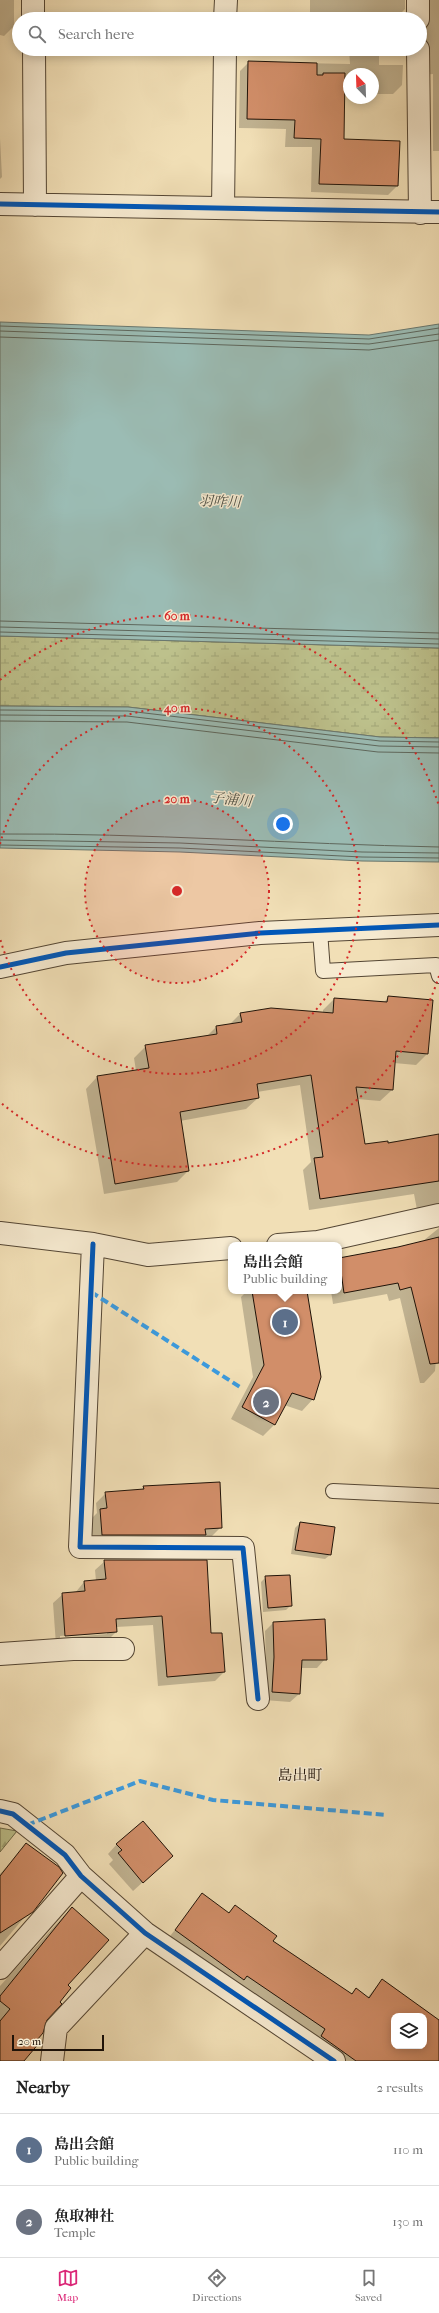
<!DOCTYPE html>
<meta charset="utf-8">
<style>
body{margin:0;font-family:"IM FELL French Canon","Noto Serif JP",serif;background:#f2f2f2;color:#222}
.controls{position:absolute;right:12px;bottom:12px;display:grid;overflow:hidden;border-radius:8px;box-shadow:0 2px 10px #0003}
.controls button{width:36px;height:36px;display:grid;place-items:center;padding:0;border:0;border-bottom:1px solid #e0e0e0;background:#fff;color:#222;font:20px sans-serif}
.compass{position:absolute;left:343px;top:68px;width:36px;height:36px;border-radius:50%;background:#fff;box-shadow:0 2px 10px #0003;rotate:337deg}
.scale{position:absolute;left:12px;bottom:10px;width:92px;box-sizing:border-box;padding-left:4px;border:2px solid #201308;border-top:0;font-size:11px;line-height:14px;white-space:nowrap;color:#201308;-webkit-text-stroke:3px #f6ead0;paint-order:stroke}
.you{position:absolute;left:283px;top:824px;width:14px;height:14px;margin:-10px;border:3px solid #fff;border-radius:50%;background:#1a73e8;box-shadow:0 0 0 6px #1a73e833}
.badge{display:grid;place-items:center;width:26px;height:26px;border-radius:50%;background:#db2777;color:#fff;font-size:13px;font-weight:700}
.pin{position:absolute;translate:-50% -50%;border:2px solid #fff;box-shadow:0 1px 4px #0006}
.popup{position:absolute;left:228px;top:1242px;width:114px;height:52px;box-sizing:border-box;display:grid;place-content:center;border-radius:8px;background:#fff;filter:drop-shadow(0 1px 3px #0005);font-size:13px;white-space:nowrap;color:#767676}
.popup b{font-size:15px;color:#222}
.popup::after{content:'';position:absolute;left:50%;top:100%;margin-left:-8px;border:8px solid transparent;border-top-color:#fff}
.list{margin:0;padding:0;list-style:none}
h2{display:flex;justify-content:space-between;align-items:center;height:52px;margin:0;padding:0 16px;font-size:17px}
h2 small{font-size:13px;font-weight:400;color:#767676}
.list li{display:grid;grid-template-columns:26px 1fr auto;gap:12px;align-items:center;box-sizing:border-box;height:72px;padding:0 16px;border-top:1px solid #e0e0e0}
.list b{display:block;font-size:15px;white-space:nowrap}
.list p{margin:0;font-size:13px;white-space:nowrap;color:#767676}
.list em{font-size:13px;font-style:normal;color:#767676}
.icon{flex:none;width:22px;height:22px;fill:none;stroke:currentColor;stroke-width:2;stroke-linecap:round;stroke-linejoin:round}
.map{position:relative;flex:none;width:439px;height:2061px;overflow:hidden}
.search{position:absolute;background:#fff;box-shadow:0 2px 10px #0003;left:12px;right:12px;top:12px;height:44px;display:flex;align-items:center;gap:10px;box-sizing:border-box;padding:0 14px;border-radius:22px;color:#767676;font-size:15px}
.sheet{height:196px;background:#fff}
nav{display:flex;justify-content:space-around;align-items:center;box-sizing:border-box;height:56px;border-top:1px solid #e0e0e0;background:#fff;font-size:11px;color:#767676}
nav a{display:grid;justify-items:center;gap:2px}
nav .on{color:#db2777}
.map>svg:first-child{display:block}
</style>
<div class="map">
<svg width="439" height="2061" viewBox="0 0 439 2061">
<defs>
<pattern id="forest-firs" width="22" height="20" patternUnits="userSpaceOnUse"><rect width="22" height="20" fill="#bdc18c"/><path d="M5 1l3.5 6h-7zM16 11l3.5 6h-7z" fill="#a2a577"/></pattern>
<pattern id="wetland-marsh" width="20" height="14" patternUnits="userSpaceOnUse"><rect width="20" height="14" fill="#bdc18c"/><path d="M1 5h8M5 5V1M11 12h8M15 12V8" fill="none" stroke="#a2a577"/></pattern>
</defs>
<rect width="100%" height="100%" fill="#f1dfb6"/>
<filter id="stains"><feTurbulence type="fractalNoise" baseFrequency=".005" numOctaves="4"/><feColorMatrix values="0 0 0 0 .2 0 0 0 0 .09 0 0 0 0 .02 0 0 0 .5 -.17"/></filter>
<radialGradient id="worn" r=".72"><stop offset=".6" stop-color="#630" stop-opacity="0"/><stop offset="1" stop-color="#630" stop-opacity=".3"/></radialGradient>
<!-- forest -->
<path fill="url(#forest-firs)" stroke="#6e6a4a" d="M0,1828l17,3 -17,21z"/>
<!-- wetland -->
<path fill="url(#wetland-marsh)" stroke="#6e6a4a" d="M0,636l439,12v90l-59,-1 -252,-30 -128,-1z"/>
<!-- water -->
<path fill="#9bbcb4" stroke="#6a786f" d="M0,322l369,13 70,-11v324l-439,-12z
M0,706l128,1 252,30 59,1v124l-77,-1 -182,-9 -180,-4z"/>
<!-- shadow -->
<path fill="#0003" fill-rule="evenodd" d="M0,0h14v26l-10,10 -4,-1z
M310,0h95v9l-9,9 -18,1 -68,-2z
M412,0h27v181v-30h-6v-77l-11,1 -2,-56z
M349,49h30v16h24l-1,20 -9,9h-20v-20h-24v20l-6,1v45l54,46 -9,9 -77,-3 1,-45h-27l1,-18 -47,-1 1,-57 9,-9 101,2z
M0,138l2,39 -2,2z
M388,998l40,55 -12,12 -22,-2 -2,27 -12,11 -23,-2 7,46 75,-9v86l-21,-7 -4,-21 -105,16 -6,-40 8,-8 -11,-77 -43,7 1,6 -12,11 -66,12 8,50 -11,11 -73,12 -18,-105 11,-12 39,-6 -2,-13 12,-12 61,-10 9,-9 13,-2 11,-11 83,-1v-3l11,-11 49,4z
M439,1228v98l-4,45 -11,12h-4l-20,-85 -11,3 -2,-7 -54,10 -2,-13h8v-32l59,-11 25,-7z
M247,1291h59l7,108 -11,12 -18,-6 -9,19 -12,12 -32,-17 22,-42 -12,-80z
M144,1487l77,40 -10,10 -118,7 -2,-25 6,-6 -1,-10 10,-10 34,-2z
M300,1523l30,32 -5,4 -34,-5 4,-26z
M105,1561l105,73 14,38 -9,9 -57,5 -5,-61 -37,2v5l-9,9 -51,4 -3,-42 10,-9 12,-1 9,-11 12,-1 -1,-11zM107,1632v2l-47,4v-2z
M266,1577l25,28 -5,5 -23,2 -2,-30z
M273,1623l52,36 -8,9h-17l-1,26 -9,8 -26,-2 2,-34 -1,-35z
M27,1844l35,29 -62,73v-72z
M117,1844l55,12 -39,35 -24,-27 4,-4 -5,-6z
M202,1895l26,18 7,-7 37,35 79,53 5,-4 11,8 15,-18 57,41v40h-105l-167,-121zM394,2016h30v30h-30z
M71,1908l36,32 -40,45 -44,76h-23v-75z"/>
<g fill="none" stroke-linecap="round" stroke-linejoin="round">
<!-- shore -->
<path stroke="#5e685e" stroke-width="1" d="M0,326l369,13 70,-11
M0,331l369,13 70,-10
M0,337l369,13 70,-10
M0,621l439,12
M0,627l439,12
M0,632l439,12
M0,710l128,1 252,30 59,1
M0,715l127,1 252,30 60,1
M0,721l127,1 251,30 61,1
M0,834c146,-1 293,10 439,13
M0,840l180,3 182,9 77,1
M0,845l180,3 182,9 77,1"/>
</g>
<!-- building -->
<path fill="#d18e69" stroke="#201308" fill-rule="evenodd" d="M248,61l69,2v12h6v-2h22l-1,66 56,2 -2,45 -79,-2 2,-45 -27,-1 1,-18 -48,-1z
M388,996l45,4 -5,54 -32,-3 -3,39 -37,-3 9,57 23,-3v2l51,-9v47l-119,18 -6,-41 9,-1 -12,-82 -54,9 2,14 -79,14 9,59 -74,13 -18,-108 52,-8 -4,-23 72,-11 -1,-8 26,-4 -2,-9 31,-5 62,5 1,-15 53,4z
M439,1237v126l-9,1 -19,-77 -11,3 -2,-7 -54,10 -5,-35 59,-11z
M252,1291h55l14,86 -7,23 -22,-7 -17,32 -33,-18 22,-42z
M220,1482l2,46 -17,1 1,6h-104l-2,-26 7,-1 -2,-16 39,-3 -1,-3z
M300,1522l35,5 -4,28 -36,-5z
M104,1560h103l4,73h11l3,39 -58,5 -5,-61 -46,3 1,13 -52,4 -3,-43 23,-2 -1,-10 22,-2z
M290,1575l2,31 -24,2 -3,-32z
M325,1619l2,41h-25l-2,34 -28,-2 2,-35 -1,-35z
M143,1821l30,35 -30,27 -25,-30 4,-3 -6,-6z
M26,1843l33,24 4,6 -30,39 -33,21v-57z
M202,1893l27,20 6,-8 42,31 -4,5 79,53 4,-6 13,10 13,-19 57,41v41h-83l-35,-25 4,-7 -78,-53 -3,4 -69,-50zM394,2016h30v30h-30z
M72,1907l37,33 -41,45 3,3 -11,14 2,2 -15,16 -4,13 -6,7 3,2 -16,19h-24v-40l10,-12 -10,-8v-5z"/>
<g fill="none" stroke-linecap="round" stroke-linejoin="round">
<defs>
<path id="service" d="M320,931l3,40 113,-6 3,11
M333,1491l106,5"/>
<path id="minor" d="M33,0v19
M418,0v19
M225,19l1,-19
M34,49l1,156
M418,49l2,164
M0,204l439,8
M223,208l2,-159
M0,1233l93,11 55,11 83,-7
M93,1244l-13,303 163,1 15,151
M278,1245l40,-3 121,-27
M0,1654l73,-5h50
M0,1811l13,3 52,41 16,21 64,57 189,128
M0,1968l81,-92
M52,2061l4,-33 89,-95"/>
<path id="tertiary" d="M0,967l66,-14 194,-20 179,-8"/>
</defs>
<!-- service casing -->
<use href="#service" stroke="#544634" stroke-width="16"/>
<!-- minor casing -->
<use href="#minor" stroke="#544634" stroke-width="24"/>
<!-- tertiary casing -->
<use href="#tertiary" stroke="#544634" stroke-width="24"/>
<!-- service -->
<use href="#service" stroke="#f6ead0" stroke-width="14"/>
<!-- minor -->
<use href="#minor" stroke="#f6ead0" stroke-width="22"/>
<!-- tertiary -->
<use href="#tertiary" stroke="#f6ead0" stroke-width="22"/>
<!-- quiet -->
<path stroke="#3c9add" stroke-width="4" stroke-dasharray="8 4" stroke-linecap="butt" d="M91,1292l149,95
M27,1825l113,-44 73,19 174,15"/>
<defs>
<path id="cycleway" d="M0,204l439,8
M0,967l66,-14 194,-20 179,-8
M93,1244l-13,303 163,1 15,151
M0,1811l13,3 52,41 16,21 64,57 189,128"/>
</defs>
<!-- cycleway casing -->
<use href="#cycleway" stroke="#f6ead0" stroke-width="8"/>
<!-- cycleway -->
<use href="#cycleway" stroke="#0057b8" stroke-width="5"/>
</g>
<!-- distance rings -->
<circle cx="177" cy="891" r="92" fill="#d62828" fill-opacity=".12"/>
<g fill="none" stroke="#d62828" stroke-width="2" stroke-dasharray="2 4">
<circle cx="177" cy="891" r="92"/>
<path d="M0 844A183 183 0 1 1 0 938"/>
<path d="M439 976A275 275 0 0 1 0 1102M0 680A275 275 0 0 1 439 806"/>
</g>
<g text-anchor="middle" stroke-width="3" stroke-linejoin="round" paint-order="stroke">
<!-- water labels -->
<g font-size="14" font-style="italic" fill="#4b4e44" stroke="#f6ead0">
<text transform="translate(220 501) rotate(2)" y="5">羽咋川</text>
<text transform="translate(231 799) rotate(6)" y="5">子浦川</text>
</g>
<!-- quarter labels -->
<g font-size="15" fill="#201308" stroke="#f6ead0">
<text x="300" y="1780">島出町</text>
</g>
</g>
<circle cx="177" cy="891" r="6" fill="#d62828" stroke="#f6ead0" stroke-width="2"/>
<g font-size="12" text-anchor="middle" font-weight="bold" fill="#d62828" stroke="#f6ead0" stroke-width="3" stroke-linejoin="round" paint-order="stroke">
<text x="177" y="620">60 m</text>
<text x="177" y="712">40 m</text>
<text x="177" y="803">20 m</text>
</g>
<rect width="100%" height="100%" filter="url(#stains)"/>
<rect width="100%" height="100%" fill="url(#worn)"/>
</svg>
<div class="controls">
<button><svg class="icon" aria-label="layers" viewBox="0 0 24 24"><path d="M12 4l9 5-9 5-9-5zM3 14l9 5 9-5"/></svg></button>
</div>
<svg class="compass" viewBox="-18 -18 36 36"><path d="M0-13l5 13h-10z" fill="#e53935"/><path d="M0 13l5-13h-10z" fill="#767676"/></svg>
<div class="scale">20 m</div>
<div class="you"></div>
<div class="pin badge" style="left:285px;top:1322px;background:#5c6f8a">1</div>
<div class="popup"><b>島出会館</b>Public building</div>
<div class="pin badge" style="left:266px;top:1402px;background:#6b7280">2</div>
<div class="search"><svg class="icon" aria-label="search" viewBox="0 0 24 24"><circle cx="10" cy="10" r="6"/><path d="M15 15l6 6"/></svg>Search here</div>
</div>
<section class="sheet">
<h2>Nearby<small>2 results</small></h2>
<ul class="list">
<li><span class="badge" style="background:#5c6f8a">1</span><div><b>島出会館</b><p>Public building</p></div><em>110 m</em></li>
<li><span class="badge" style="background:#6b7280">2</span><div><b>魚取神社</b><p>Temple</p></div><em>130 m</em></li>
</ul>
</section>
<nav>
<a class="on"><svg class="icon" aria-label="map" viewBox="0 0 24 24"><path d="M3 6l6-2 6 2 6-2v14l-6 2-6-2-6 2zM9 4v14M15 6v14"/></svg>Map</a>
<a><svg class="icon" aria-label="directions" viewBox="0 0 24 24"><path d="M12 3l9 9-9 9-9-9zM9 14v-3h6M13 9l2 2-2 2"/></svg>Directions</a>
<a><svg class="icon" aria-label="saved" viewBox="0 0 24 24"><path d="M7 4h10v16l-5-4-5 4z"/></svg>Saved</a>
</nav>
